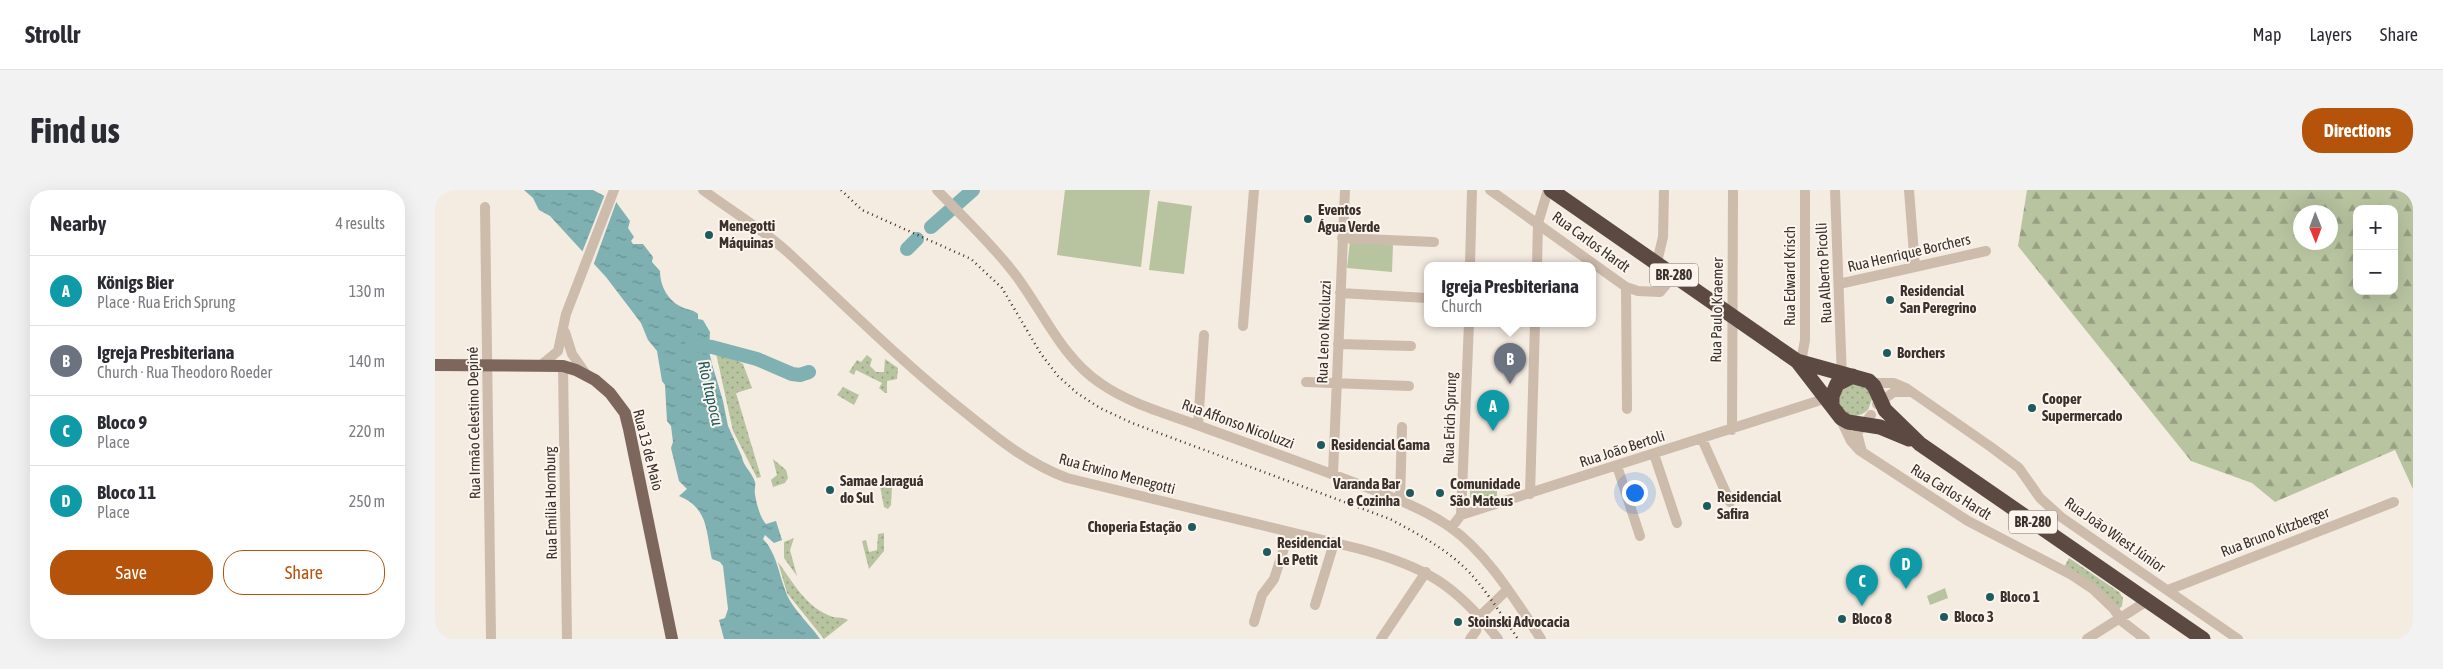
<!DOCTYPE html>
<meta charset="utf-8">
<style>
body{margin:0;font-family:"Asap Condensed",sans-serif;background:#f2f2f3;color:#2b2b33}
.controls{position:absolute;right:15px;top:15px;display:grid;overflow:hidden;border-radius:10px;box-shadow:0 5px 20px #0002}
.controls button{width:45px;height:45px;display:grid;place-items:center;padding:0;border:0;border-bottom:1px solid #e1e1e2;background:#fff;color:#2b2b33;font:25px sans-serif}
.compass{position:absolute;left:1858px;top:15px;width:45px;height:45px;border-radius:50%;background:#fff;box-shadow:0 5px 20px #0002;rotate:179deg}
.you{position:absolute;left:1199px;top:302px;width:18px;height:18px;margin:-12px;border:4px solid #fff;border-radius:50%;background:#1a73e8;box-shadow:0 0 0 8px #1a73e833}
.badge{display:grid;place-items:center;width:32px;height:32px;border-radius:50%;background:#b45309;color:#fff;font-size:16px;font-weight:700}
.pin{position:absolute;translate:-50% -41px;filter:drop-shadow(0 1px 2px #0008)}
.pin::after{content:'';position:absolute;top:26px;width:18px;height:15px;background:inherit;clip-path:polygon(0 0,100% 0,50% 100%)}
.popup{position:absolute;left:989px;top:72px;width:172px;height:65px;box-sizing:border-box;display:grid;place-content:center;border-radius:10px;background:#fff;filter:drop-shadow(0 1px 4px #0005);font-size:16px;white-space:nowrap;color:#7c7c81}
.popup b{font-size:19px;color:#2b2b33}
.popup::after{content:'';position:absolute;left:50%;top:100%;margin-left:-10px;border:10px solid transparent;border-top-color:#fff}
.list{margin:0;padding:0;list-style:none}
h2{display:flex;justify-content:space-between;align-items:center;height:65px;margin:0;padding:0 20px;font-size:21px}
h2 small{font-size:16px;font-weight:400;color:#7c7c81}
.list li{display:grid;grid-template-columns:32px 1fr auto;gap:15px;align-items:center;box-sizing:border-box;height:70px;padding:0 20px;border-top:1px solid #e1e1e2}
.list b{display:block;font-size:19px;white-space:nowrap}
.list p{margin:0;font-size:16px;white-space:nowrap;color:#7c7c81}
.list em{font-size:16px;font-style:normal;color:#7c7c81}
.actions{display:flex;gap:10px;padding:15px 20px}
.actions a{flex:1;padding:11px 0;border:1px solid #b45309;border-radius:20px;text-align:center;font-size:18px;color:#b45309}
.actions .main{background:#b45309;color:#fff}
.map{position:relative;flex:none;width:1978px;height:449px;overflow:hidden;border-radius:20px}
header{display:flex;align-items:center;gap:30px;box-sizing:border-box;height:70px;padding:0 25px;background:#fff;border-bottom:1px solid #e1e1e2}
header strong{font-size:24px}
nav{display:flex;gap:28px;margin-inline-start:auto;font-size:18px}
.intro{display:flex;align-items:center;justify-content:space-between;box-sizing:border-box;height:120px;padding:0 30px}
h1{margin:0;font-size:35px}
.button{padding:12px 22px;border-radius:20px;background:#b45309;color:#fff;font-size:18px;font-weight:700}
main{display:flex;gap:30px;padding:0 30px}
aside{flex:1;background:#fff;border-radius:20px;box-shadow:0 5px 20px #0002}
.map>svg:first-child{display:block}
</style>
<header>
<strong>Strollr</strong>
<nav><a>Map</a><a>Layers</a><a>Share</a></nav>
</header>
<div class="intro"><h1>Find us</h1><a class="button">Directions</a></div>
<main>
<aside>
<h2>Nearby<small>4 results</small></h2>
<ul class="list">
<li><span class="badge" style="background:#0f9aa8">A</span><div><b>Königs Bier</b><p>Place · Rua Erich Sprung</p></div><em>130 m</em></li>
<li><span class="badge" style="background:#6b7280">B</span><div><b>Igreja Presbiteriana</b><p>Church · Rua Theodoro Roeder</p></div><em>140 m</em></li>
<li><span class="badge" style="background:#0f9aa8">C</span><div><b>Bloco 9</b><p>Place</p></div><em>220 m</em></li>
<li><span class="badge" style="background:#0f9aa8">D</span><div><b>Bloco 11</b><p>Place</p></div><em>250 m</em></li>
</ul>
<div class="actions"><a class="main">Save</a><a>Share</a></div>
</aside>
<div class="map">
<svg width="1978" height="449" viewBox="0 0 1978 449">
<defs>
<pattern id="grass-dots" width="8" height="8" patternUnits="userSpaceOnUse" patternTransform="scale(1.25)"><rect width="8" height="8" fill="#b8c4a0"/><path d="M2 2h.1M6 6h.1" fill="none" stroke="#97a083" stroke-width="1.8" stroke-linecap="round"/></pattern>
<pattern id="forest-firs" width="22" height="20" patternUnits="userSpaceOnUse" patternTransform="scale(1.25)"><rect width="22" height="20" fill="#b8c4a0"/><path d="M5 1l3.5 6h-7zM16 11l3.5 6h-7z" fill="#97a083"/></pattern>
<pattern id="park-tufts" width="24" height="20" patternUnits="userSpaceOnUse" patternTransform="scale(1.25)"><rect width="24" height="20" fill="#b8c4a0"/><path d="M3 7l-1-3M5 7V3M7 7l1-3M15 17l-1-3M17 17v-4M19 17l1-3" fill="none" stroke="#97a083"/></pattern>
<pattern id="water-ripples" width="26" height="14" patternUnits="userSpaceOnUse" patternTransform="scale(1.25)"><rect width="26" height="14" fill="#7fb0b2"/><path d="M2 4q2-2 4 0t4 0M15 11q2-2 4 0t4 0" fill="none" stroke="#699091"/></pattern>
</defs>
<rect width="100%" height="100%" fill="#f4ebe1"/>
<!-- grass -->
<path fill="url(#grass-dots)" d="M289,162l19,12 9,24 -16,5 25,84 -4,1 -24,-47 -17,-78z
M432,165l5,4 -2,7 6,6h8l1,-13 13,9 -1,11 -10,2v12h-2l-6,-5 3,-5 -26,-13 -2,5 -5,-3 8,-12 4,2z
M1417,191l16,6 4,12 -4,11c-10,9 -17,6 -28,0l-2,-18z
M408,197l16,8 -5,10 -17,-10z
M338,269l13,11 2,8 -3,5 -12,4 -2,-7 6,-5z
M451,291l6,5 -1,19 -3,4 -4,-2 -4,-21z
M449,343v18l-15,18 -7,-28 4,-1 3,12 8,-2 1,-16z
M359,348l-4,12 7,26 -13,-18v-16z
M1634,368l50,34 4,6 -1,8 -3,3 -56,-40z
M343,372c15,20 28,46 55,55 5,1 10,0 15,3l-24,19 -37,-46z"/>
<!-- forest -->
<path fill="url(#forest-firs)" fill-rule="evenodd" d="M1592,0h386v299l-18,-39 -120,52 -23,-19 -61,-22 -173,-215zM1922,19h37v82h-37zM1866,22h30v30h-30z"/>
<!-- park -->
<path fill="url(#park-tufts)" d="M1062,296v13l-22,7 -5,-3v-13z"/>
<!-- garden -->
<path fill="#b8c4a0" d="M630,0h85l-9,77 -84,-12z
M723,11l34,5 -8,68 -35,-4z
M915,51l43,4 -1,27 -45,-4z
M1510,398l3,10 -18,7 -3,-9z"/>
<!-- water -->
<path fill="url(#water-ripples)" d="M89,0h69l23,12 14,19 -2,7 6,9 -3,4 2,3h10l10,13 -1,5 8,9c0,15 8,31 24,37 5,2 10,2 14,6v5l5,1 7,12 -1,19 3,13 11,37 5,25 14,31c1,9 10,15 13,25 1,4 -1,8 0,12 1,8 5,24 11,30l10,-3 6,19 -8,3 -9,-8 -2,4c15,15 16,40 26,60 8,14 21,26 31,40h-96l-5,-19 6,-2 3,-9 -5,-43 -3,-4 -8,-3c-6,-26 -3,-51 -33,-63l8,-7 -8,-8 -8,-33 2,-6 -2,-16 -4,-5 -2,-36 -3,-4 -5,-30 -9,-11 -7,-17 -35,-46 -56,-61 -11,-6 -6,-12z"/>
<!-- pier -->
<path fill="#f4ebe1" d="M170,4l12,6 -24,66 -12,-11z"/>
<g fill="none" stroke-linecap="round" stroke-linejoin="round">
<!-- river -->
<path stroke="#7fb0b2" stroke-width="14" d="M496,37l42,-37
M472,59l10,-10
M257,155l20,2 45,12 35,15 8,1 9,-3"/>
<!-- minor -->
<path stroke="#cdbbac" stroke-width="10" d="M268,0c30,22 64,42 91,68 57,53 111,107 172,155 32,26 63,51 101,65l293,71c66,18 96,36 138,90
M502,0c26,27 54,53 77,83 28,36 47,84 86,110 31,22 72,32 108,46 50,18 100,36 150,55 31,12 65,24 92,43 39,28 65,73 91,112
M1055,0l136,97 12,4 22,1 14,-17
M1400,0l7,189
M1474,0l6,77
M50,17l6,432
M907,48l92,4
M1222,72l6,-25 1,-47
M1035,75l2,-75
M1102,75l1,-42 10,-33
M1404,94l147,-33
M1191,97l1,122
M905,103l87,5
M808,136l11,-136
M130,142l7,22 14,20
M903,154l73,2
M1366,172l4,-22v-150
M105,176l18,-15 8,-37 48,-124
M128,176l4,273
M871,192l103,4
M1437,193h22l12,5 85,59 28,21 21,30 21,19 177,122
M1442,214l17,-12h15
M1405,228l11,23 8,9 109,71 104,54 21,14 20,19 10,14 22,17
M763,235l6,-90
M1297,240l1,-240
M1267,249l28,63
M1427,262l-5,-19 14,-18
M1219,264l23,69
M1182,276l23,70
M898,284l12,-284
M1095,304l5,-171
M965,311l2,-74
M1026,325l8,-192
M1016,338l10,-13 369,-118
M1733,400l226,-88
M880,415l19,-62
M1045,426l27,-26
M819,432l8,-27 12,-16 15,-46
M946,449l45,-67
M1035,449l6,-8 4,-15
M1652,449l60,-38"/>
<!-- major -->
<path stroke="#7d675c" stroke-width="12" d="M0,175l128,1 13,4 19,10 15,13 15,20 4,16 43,210"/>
<!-- highway -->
<path stroke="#5c4a42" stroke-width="15" d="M1116,0l246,171 44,57 7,4 32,5 29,12
M1362,171l72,20 5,5 11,24 35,34 283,195
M1397,216v-10l5,-12 16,-8"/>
<!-- rail -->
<path stroke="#3b302b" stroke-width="2.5" stroke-dasharray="1 4" stroke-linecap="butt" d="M406,0l21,20 109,49 31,29 39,66 17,22 19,17 23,15 32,15 258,96c28,15 57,30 80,54 18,20 33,44 48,66"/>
</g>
<!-- markers -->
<g fill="#1f5a5e" stroke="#fbf5ee" stroke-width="2">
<circle cx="873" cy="29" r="5"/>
<circle cx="274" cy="45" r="5"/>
<circle cx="1455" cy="110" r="5"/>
<circle cx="1452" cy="163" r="5"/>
<circle cx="1597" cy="218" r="5"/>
<circle cx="886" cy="255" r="5"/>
<circle cx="395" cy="300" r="5"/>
<circle cx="975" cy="303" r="5"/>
<circle cx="1005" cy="303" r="5"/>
<circle cx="1272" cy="316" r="5"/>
<circle cx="757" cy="337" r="5"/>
<circle cx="832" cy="362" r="5"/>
<circle cx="1555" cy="407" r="5"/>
<circle cx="1509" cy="427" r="5"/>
<circle cx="1407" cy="429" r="5"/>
<circle cx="1023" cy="432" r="5"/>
</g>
<g text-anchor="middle" stroke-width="4" stroke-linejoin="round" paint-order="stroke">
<!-- shield labels -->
<g fill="#fbf5ee" stroke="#756b66" stroke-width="1">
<rect x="1215" y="73.5" width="48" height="23" rx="4"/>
<rect x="1574" y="320.5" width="48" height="23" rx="4"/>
</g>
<g font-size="14" font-weight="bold" fill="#3b302b">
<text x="1239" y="90">BR-280</text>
<text x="1598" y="337">BR-280</text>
</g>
<!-- poi labels -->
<g font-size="15" font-weight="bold" fill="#3b302b" stroke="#fbf5ee" text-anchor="start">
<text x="883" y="25">Eventos<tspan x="883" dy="17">Água Verde</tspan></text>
<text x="284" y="41">Menegotti<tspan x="284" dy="17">Máquinas</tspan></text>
<text x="1465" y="106">Residencial<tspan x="1465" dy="17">San Peregrino</tspan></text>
<text x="1462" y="168">Borchers</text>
<text x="1607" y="214">Cooper<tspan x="1607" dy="17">Supermercado</tspan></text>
<text x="896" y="260">Residencial Gama</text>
<text x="405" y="296">Samae Jaraguá<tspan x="405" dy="17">do Sul</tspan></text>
<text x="965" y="299" text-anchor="end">Varanda Bar<tspan x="965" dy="17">e Cozinha</tspan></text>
<text x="1015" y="299">Comunidade<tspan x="1015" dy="17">São Mateus</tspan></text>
<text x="1282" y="312">Residencial<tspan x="1282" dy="17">Safira</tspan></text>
<text x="747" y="342" text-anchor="end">Choperia Estação</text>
<text x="842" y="358">Residencial<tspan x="842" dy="17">Le Petit</tspan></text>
<text x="1565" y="412">Bloco 1</text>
<text x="1519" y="432">Bloco 3</text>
<text x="1417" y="434">Bloco 8</text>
<text x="1033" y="437">Stoinski Advocacia</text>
</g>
<!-- street labels -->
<g font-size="15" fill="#3b302b" stroke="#fbf5ee">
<text transform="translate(1156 52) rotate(36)" y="5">Rua Carlos Hardt</text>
<text transform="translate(1474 63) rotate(-13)" y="5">Rua Henrique Borchers</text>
<text transform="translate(1389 83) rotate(-93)" y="5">Rua Alberto Picolli</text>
<text transform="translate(1355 86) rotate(-90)" y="5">Rua Edward Krisch</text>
<text transform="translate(1282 120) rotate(-89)" y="5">Rua Paulo Kraemer</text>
<text transform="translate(889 142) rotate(-88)" y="5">Rua Leno Nicoluzzi</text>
<text transform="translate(1015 228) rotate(-88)" y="5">Rua Erich Sprung</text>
<text transform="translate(39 233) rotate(-91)" y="5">Rua Irmão Celestino Depiné</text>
<text transform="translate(803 234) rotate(20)" y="5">Rua Affonso Nicoluzzi</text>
<text transform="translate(1187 259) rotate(-18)" y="5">Rua João Bertoli</text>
<text transform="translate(213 260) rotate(76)" y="5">Rua 13 de Maio</text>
<text transform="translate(682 284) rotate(15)" y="5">Rua Erwino Menegotti</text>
<text transform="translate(1516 302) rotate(32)" y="5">Rua Carlos Hardt</text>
<text transform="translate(116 313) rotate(-91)" y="5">Rua Emília Hornburg</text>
<text transform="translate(1840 342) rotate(-21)" y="5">Rua Bruno Kitzberger</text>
<text transform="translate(1680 345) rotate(35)" y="5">Rua João Wiest Júnior</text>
</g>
<!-- water labels -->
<g font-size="16" font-style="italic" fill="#1f5a5e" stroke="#fbf5ee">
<text transform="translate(276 203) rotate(77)" y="6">Rio Itapocu</text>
</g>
</g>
</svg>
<div class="controls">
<button>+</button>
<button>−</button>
</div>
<svg class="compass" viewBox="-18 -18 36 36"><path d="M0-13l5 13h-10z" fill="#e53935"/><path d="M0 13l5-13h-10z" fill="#7c7c81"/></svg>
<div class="you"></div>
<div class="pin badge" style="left:1058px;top:241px;background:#0f9aa8">A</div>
<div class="pin badge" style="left:1075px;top:194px;background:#6b7280">B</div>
<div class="popup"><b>Igreja Presbiteriana</b>Church</div>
<div class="pin badge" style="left:1427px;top:416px;background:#0f9aa8">C</div>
<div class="pin badge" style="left:1471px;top:399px;background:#0f9aa8">D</div>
</div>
</main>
